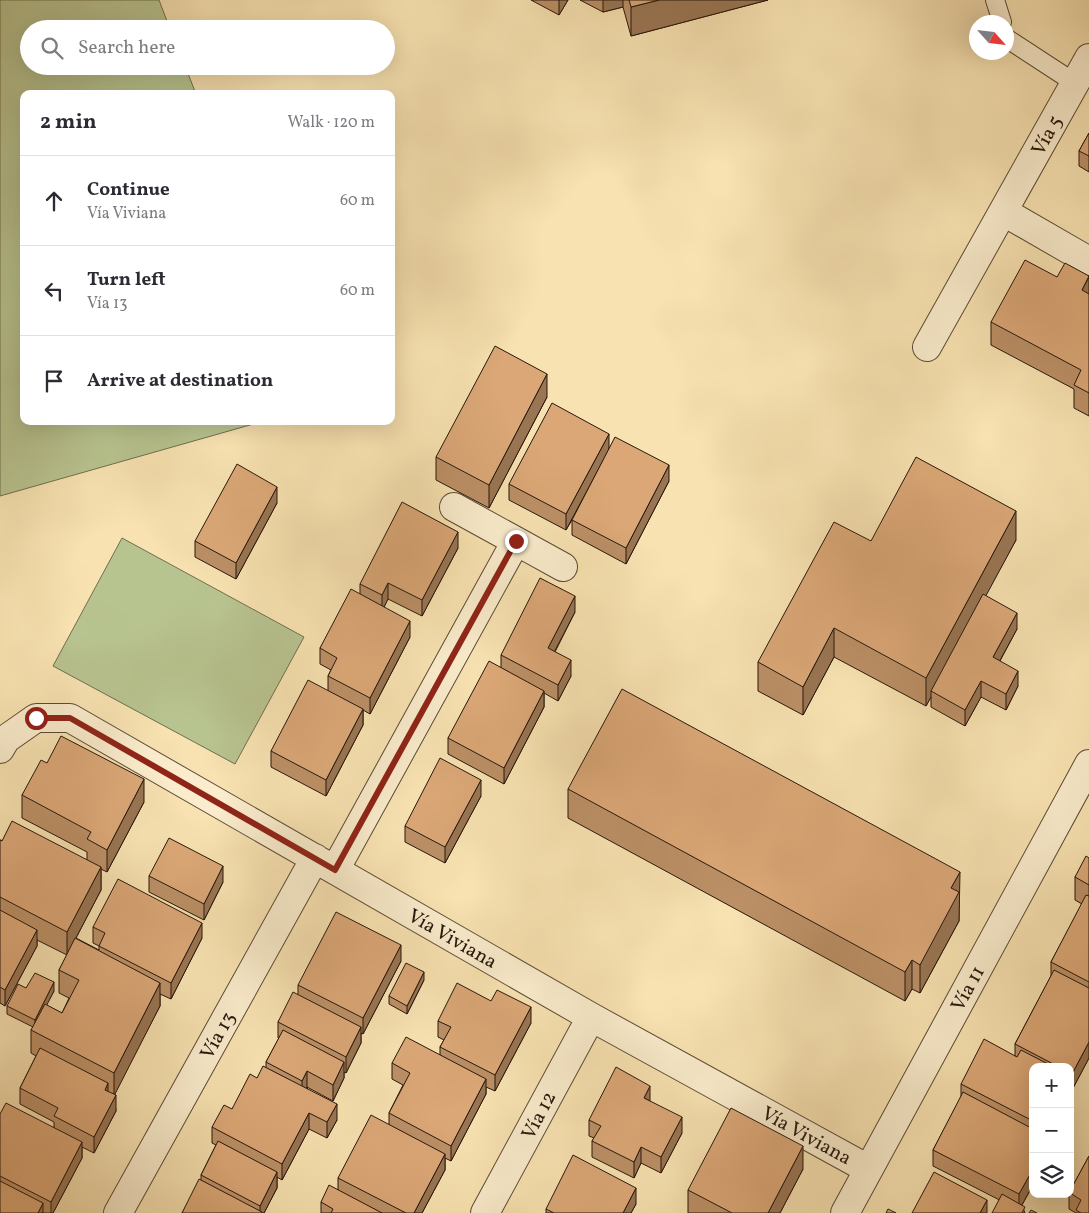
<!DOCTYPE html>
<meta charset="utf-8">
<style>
body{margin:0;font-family:Vollkorn,serif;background:#f2f2f3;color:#2b2b33}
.controls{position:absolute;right:15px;bottom:15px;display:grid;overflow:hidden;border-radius:10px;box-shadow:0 5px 20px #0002}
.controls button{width:45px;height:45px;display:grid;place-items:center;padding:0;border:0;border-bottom:1px solid #e1e1e2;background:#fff;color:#2b2b33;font:25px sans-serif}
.compass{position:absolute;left:969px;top:15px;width:45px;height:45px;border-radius:50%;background:#fff;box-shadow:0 5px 20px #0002;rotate:117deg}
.stop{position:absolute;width:15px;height:15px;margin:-11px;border:4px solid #8f2418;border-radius:50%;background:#fff}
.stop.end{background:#8f2418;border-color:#fff;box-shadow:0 1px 5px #0008}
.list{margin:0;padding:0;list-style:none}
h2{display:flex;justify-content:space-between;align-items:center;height:65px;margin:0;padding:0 20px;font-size:21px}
h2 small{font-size:16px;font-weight:400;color:#7c7c81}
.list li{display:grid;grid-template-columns:32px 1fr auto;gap:15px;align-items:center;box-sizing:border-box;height:90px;padding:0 20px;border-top:1px solid #e1e1e2}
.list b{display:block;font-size:19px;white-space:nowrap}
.list p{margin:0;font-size:16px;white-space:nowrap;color:#7c7c81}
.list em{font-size:16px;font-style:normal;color:#7c7c81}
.icon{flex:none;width:28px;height:28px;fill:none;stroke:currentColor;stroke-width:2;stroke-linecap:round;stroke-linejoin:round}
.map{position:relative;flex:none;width:1089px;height:1213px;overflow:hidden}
.search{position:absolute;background:#fff;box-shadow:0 5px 20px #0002;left:20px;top:20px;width:375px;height:55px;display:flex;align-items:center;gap:12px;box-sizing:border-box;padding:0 18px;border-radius:28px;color:#7c7c81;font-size:19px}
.panel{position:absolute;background:#fff;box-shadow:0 5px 20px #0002;left:20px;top:90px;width:375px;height:335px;border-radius:10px}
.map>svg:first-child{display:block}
</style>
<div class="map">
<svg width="1089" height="1213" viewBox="0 0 1089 1213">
<rect width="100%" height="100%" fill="#f8e2b1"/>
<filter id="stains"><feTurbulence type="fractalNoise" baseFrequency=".004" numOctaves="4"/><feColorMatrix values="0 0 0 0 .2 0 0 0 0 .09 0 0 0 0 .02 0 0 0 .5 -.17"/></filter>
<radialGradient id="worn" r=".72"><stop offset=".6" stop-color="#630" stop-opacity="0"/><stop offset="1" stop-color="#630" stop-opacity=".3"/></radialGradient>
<!-- green -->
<path fill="#b8c490" stroke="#6f6e4e" d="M0,0h159l11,29h-141v37h156l11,28h-172v327h240l-264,75z
M122,538l182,99 -69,127 -182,-98z"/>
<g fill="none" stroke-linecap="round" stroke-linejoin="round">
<defs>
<path id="service" d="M995,0l7,22
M1006,38l69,45"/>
<path id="minor" d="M1004,212l85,49
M927,347l162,-289
M454,507l109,60
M0,749l6,-10 30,-21h34l521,299 277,152
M335,870l181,-329
M118,1213l197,-355
M485,1213l106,-196
M845,1213l244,-449"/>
</defs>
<!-- service casing -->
<use href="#service" stroke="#5a4a35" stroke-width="20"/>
<!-- minor casing -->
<use href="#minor" stroke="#5a4a35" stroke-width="30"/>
<!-- service -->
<use href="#service" stroke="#faeccc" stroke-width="18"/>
<!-- minor -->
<use href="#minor" stroke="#faeccc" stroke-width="28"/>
</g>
<!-- wall -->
<path fill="#bc9066" stroke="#26170c" d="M531,0h37l-9,15z
M580,0h188l-137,36 -8,-29 -20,5z
M1089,133v39l-10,-6v-15z
M1089,276v140l-15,-8v-19l-83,-44v-23l66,-45z
M547,397l-58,111 -53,-28v-23z
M609,449l60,32 -43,83 -54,-29v-15l-6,10 -57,-30v-16z
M277,503l-41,76 -41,-22v-16z
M1016,540l-31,56 32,33 -17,32 18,25 -12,24 -25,-13 -16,29 -34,-19v-10l-5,9 -92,-49 -31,58 -45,-24v-29l113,-121z
M458,548l-36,68 -34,-17 -4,8 26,30 -40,77 -7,-4v15l-37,71 -55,-29v-16l57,-60v-15l3,-6 -11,-6v-16l40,-54v-10z
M575,612l-20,40 16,24 -13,25 -14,-8v14l-40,77 -56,-30v-16l53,-70v-13z
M47,763l97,39 -37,70 -6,-3v21l-25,48 23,12v-4l-6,-3v-16l109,11 -31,61 -11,-5v12l-46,88 2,17 -22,42 -12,-6v11l-29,55h-53v-99l54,14v-6l-34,-18v-16l16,-32 -5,-3v-23l2,-3 -26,-13v-8l19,-18 28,3 -8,14 16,8 7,-15 -10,-5v-23l8,-15 -30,-15v6l-32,60 -5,-3v-163l87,20v-8l-65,-34v-23z
M568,789l392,112 -1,1v19l-39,72 -8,-4 -7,12 -337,-183z
M481,796l-36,67 -40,-21v-16z
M1089,858v200l-17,32 -2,-1v-22h-37v118l-11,20 3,8 -92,-47v-16l28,-53v-13l54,-28v-12l36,-68v-14l31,-58 -7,-4v-23z
M149,876l74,6 -19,38 -55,-28z
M401,961l-38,73 -2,-1v10l-15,30 -2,-1v6l-11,23 -26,-14v1l30,32 -10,18 -18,-9 -27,51 -5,-3v11l-13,25h-82l19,-33v-5l15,-30 -4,-2v-16l20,-18 34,-42v-5l13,-24h-1v-16l20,-28v-9z
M424,980l-17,34 -18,-10v-8z
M438,1021l93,2 -36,68 -9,-4v7l-35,67 -6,-3v12l-23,43h-101v-11l17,-12v-12l51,-53v-12l14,-28 -11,-6v-16l48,-8v-8l4,-7 -6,-3z
M650,1101l32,32 -21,40 -20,-10 -7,15 -42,-21v-16l2,-3 -5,-2v-16z
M1089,1156v57h-13l-7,-4v-15h1v-3z
M803,1169l-23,44h-92v-23z
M636,1204l-5,9h-85v-4z"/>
<!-- shaded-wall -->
<path fill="#997553" stroke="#26170c" d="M559,0h9l-9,15z
M603,0h20v7l-20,5z
M659,0h109l-137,36v-29z
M1089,277v23l-7,-10z
M547,374v23l-58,111v-23z
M609,434v16l-43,80v-16z
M669,465v16l-43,83v-16z
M277,487v16l-41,76v-16z
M1016,511v29l-82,152 -3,-1v6l-5,9v-28z
M458,532v16l-36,68v-16z
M388,583v16l-6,12v-16z
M575,596v16l-27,52v-16z
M1017,613v16l-24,44v-16z
M410,621v16l-40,77v-16z
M834,628v29l-31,58v-28z
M571,660v16l-13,25v-16z
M1018,671v15l-12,24v-16z
M981,681v16l-16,29v-16z
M544,691v16l-40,77v-16z
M363,709v16l-37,71v-16z
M144,779v23l-37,70v-22z
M481,780v16l-36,67v-16z
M223,866v16l-19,38v-16z
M101,867v23l-34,65v-23z
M960,872l-1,49 -39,72v-28l31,-77z
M202,923v15l-31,61v-16z
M37,930v16l-32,60v-16z
M401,945v16l-38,73v-16z
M912,960v29l-7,12v-29z
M424,972v8l-17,34v-8z
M54,982v9l-19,37v-8z
M160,983v23l-46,90v-23z
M531,1007v16l-36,68v-16z
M361,1027v16l-15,30v-16z
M1089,1042v16l-17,32v-16z
M344,1062v16l-11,23v-16z
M307,1071v16l-5,10v-16z
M486,1079v15l-35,67v-15z
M108,1083v16l-3,-9z
M650,1086v15l-6,-3z
M116,1095v16l-22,42v-16z
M337,1104v16l-10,18v-16z
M309,1113v16l-27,51v-16z
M682,1117v16l-21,40v-16z
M82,1142v16l-29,55h-2v-11z
M803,1146v23l-23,44h-12z
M641,1147v16l-7,15v-16z
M445,1154v16l-23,43h-8z
M1033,1169v16l-14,25v-16z
M277,1172v16l-13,25h-4v-7z
M636,1188v16l-5,9h-8z
M987,1200v13h-7z
M43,1203v10h-5z"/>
<!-- building -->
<path fill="#dba777" stroke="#26170c" d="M629,0h30l-28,7z
M1089,133v23l-10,-5z
M1025,260l32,17 8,-14 24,13 -7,14 7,4v99l-15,-8 7,-15 -90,-48z
M495,346l52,28 -58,111 -53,-28z
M552,403l57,31 -43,80 -57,-30z
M615,437l54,28 -43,83 -54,-28z
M916,457l100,54 -90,167 -92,-50 -31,59 -45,-25 76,-140 37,19z
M237,464l40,23 -41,76 -41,-22z
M402,502l56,30 -36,68 -34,-17 -6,12 -22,-11z
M540,578l35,18 -27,52 23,12 -13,25 -57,-30z
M351,589l59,32 -40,77 -42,-22 9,-18 -17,-10z
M983,594l34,19 -24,44 25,14 -12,23 -25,-13 -16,29 -34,-19z
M489,661l55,30 -40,77 -56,-30z
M308,680l55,29 -37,71 -55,-29z
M622,689l338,183 -9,16 8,4 -39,73 -8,-5 -7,12 -337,-183z
M61,736l83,43 -37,71 -20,-11 4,-7 -69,-37 19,-35 6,3z
M440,758l41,22 -36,67 -40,-21z
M12,821l89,46 -34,65 -67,-35v-57l2,1z
M169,838l54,28 -19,38 -55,-28z
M1086,856l3,2v27l-14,-8z
M118,879l84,44 -31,60 -72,-37 6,-13 -12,-6z
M1086,895l3,1v86l-38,-20z
M0,910l37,20 -32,60 -5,-3z
M336,912l65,33 -38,73 -65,-33z
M75,938l85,45 -46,90 -83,-43 14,-26 17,9 17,-33 -20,-10z
M406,963l18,9 -17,34 -18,-10z
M1054,970l35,18v54l-17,32 -2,-1v-6h-11l-44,-23z
M35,973l19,9 -19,38 -28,-14 11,-22 8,4z
M457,983l34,18 6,-11 34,17 -36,68 -55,-28 11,-20 -13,-6z
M293,992l68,35 -15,30 -68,-35z
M283,1030l61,32 -11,23 -26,-14 -5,10 -36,-19z
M406,1037l80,42 -35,67 -62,-33 21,-40 -18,-10z
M984,1039l33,18 4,-7 29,15v2h-17v54l-72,-37z
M40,1048l68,35 -3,7 11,5 -22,42 -40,-21 4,-8 -38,-20z
M263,1066l74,38 -10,18 -18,-9 -27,51 -70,-37 12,-22 8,4 18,-35 7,4z
M616,1067l34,19 -6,12 38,19 -21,40 -20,-10 -7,15 -42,-21 9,-15 -12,-6z
M963,1092l70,37v40l-14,25 -86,-44z
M6,1103l76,39 -31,60 -51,-26v-62z
M731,1108l72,38 -35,67h-36l-44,-23z
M371,1115l74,39 -31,59h-8l-68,-35z
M218,1141l59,31 -17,34 -59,-31z
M573,1155l63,33 -13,25h-69l-8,-4z
M1089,1156v57h-8l-5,-3 5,-10 -11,-7v-2z
M934,1172l53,28 -7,13h-68z
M199,1179l63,33v1h-80z
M0,1181l43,22 -5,10h-38z
M329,1185l53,28h-51l2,-4 -12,-7z
M1002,1194l23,13 -3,6h-30z
M888,1209l8,4h-10z
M1031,1210l6,3h-8z"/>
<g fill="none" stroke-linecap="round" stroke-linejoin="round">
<!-- route -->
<path stroke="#8f2418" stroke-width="6" d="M36,718h34l265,152 181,-329"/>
</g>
<g text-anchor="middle" stroke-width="4.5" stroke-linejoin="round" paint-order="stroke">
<!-- street labels -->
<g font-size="20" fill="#26170c" stroke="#faeccc">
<text transform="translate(1046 135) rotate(-61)" y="7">Vía 5</text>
<text transform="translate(453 938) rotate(30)" y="7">Vía Viviana</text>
<text transform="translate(967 988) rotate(-61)" y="7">Vía 11</text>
<text transform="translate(217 1035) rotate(-61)" y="7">Vía 13</text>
<text transform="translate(538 1115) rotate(-62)" y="7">Vía 12</text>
<text transform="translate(807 1135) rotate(29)" y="7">Vía Viviana</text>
</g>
</g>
<rect width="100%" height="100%" filter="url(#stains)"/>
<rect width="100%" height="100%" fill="url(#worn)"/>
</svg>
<div class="controls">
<button>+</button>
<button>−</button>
<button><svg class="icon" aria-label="layers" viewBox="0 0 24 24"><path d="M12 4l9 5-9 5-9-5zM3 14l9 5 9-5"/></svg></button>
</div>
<svg class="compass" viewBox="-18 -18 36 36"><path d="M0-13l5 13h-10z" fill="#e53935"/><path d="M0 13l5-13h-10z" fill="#7c7c81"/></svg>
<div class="stop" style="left:36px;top:718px"></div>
<div class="stop end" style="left:516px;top:541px"></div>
<div class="search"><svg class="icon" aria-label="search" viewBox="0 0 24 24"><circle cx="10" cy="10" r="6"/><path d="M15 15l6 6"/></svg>Search here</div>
<section class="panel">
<h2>2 min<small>Walk · 120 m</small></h2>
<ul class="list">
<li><svg class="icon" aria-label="ahead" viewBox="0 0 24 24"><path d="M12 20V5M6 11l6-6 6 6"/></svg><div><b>Continue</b><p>Vía Viviana</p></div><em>60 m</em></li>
<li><svg class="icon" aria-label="left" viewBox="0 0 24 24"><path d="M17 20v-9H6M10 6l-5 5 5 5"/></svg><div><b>Turn left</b><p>Vía 13</p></div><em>60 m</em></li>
<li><svg class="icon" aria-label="arrive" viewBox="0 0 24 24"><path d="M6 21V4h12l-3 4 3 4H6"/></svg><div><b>Arrive at destination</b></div></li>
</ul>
</section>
</div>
